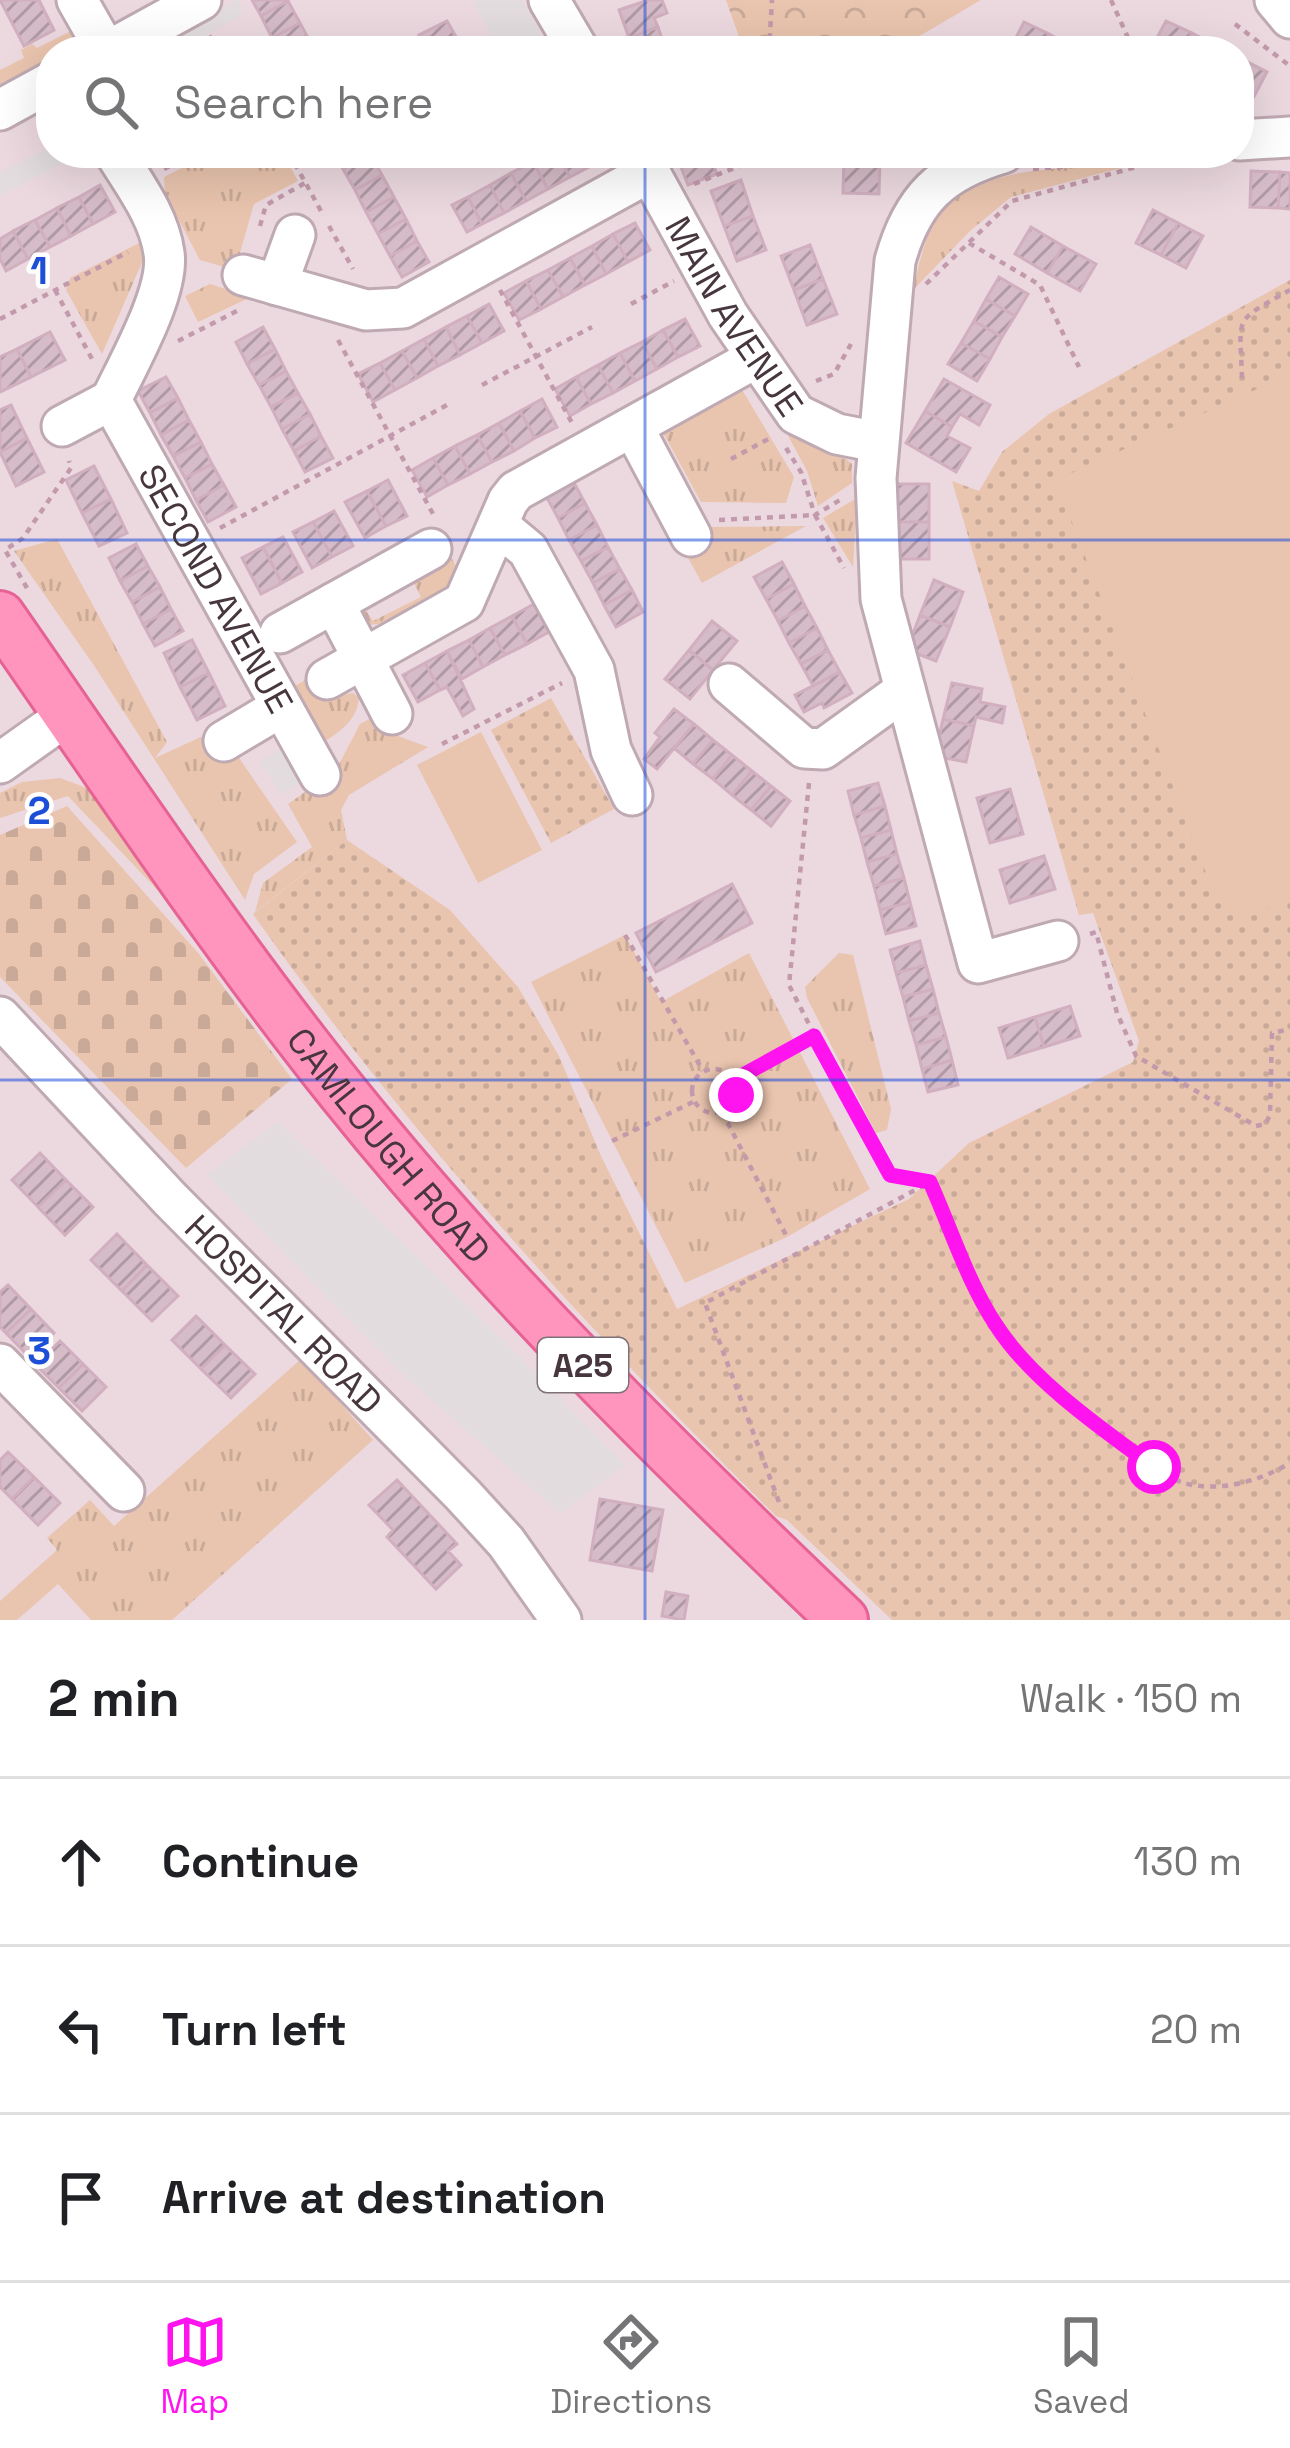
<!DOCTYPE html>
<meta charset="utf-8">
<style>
body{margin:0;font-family:"Space Grotesk",sans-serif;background:#f2f2f2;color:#202124}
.stop{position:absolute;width:36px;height:36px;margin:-27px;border:9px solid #ff13ef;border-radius:50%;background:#fff}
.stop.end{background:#ff13ef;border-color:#fff;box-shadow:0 3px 12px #0008}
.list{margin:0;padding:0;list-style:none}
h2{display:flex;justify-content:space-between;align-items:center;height:156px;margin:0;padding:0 48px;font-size:51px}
h2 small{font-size:39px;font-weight:400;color:#757577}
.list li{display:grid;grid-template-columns:78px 1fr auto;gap:36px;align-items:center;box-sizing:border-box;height:168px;padding:0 48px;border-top:3px solid #e0e0e0}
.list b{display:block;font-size:45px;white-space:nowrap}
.list em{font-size:39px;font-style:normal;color:#757577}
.icon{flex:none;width:66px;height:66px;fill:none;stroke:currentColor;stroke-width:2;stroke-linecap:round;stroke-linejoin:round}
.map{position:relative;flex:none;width:1290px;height:1620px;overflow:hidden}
.search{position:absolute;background:#fff;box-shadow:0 12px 48px #0002;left:36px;right:36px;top:36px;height:132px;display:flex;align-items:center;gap:30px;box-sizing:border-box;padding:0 42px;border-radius:48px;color:#757577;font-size:45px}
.sheet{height:660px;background:#fff}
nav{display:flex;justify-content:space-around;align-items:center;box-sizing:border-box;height:168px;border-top:3px solid #e0e0e0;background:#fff;font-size:33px;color:#757577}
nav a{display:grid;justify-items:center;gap:6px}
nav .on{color:#ff13ef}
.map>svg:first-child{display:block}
</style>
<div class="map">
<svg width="1290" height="1620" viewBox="0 0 1290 1620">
<defs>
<pattern id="grass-tufts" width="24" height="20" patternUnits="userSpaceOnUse" patternTransform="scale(3)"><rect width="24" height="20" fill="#e9c4ae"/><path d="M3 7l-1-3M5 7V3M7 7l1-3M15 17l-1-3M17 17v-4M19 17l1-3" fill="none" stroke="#c9a997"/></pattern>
<pattern id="forest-crowns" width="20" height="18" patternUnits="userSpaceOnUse" patternTransform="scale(3)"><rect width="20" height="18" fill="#e9c4ae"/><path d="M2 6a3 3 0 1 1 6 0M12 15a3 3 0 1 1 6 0" fill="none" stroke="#c9a997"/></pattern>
<pattern id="cemetery-stones" width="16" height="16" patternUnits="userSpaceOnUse" patternTransform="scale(3)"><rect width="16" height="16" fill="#e9c4ae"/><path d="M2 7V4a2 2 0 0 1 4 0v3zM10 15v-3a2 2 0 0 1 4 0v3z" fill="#c9a997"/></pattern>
<pattern id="park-dots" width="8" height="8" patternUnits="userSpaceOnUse" patternTransform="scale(3)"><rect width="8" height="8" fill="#e9c4ae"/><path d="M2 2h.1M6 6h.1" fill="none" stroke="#c9a997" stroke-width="1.8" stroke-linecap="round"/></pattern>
<pattern id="building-hatch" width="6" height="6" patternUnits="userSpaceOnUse" patternTransform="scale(3)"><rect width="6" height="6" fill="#d6bcc8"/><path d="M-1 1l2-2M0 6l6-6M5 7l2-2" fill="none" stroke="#af9aa4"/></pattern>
</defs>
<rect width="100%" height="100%" fill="#f4e7ec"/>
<!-- residential -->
<path fill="#ecd9e0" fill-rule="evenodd" d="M0,0h1290v1620h-1290zM51,51h1188v102h-1188z"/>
<!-- grass -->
<path fill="url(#grass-tufts)" d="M211,153h72l15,28 -44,23 -19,66 -35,-10 -35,-66 -1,-17z
M1136,164l-125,33 -41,34 -58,60c6,-19 10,-44 19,-63 35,-68 139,-58 205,-64z
M143,241l4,10 -45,103 -36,-64 4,-12z
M210,284l41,13 -53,25 -13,-26z
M741,388l53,89 -8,26 -85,-1 -41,-75z
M785,430l45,16 22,18v19l-34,23 -11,-35z
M857,498l-4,69 -30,-49z
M806,526l-104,57 -14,-25 19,-31z
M442,536l14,31 -10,23 -57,33 -21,2 -10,-18 5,-1 10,15 48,-24 -10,-20z
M57,539l110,203 -12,16 59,-27 23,24 60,87 -43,32 -9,26 -150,-233 -81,-116z
M317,673l12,24 24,-4 6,5c-2,22 -19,34 -37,45l-29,-56z
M371,718l5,10 52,19 -79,48 -8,15 6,30 -92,72 8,-29 49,-36 -24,-43 48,-34 24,-46z
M60,778l35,13 90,128 -117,-123 -68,22v-25l22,-11z
M625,935l36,67 88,-49 121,236 -83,48 -102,46 -154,-301z
M839,953l14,2 38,154 -4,21 -11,3 -69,-135 -2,-11z
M301,1359l72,81 -201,180h-81l-33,-36 -41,36h-17v-19l57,-51 -10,-12 43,-38 24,26z"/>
<!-- forest -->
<path fill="url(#forest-crowns)" d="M726,0h255l-87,51h-150z"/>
<!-- cemetery -->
<path fill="url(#cemetery-stones)" d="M67,806l132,148 93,125 -106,89 -186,-191v-142z"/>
<!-- park -->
<path fill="url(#park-dots)" d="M1290,280v1340h-398l-105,-100 -11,-4c-190,-188 -369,-383 -523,-602l94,-74 103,70 68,77 41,69 42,100 76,153 232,-110 60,-56 164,-81 6,-21 -46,-128 -14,2 -127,-434 27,10 23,-39 47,-38z
M551,698l63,111 -63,34 -60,-113z"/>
<!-- garden -->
<path fill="#e9c4ae" d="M75,29l-3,18 -21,4v8l-51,27v-16l24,-12 -3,-8 11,-6 5,4z
M1290,374v527l-43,14 -30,-13 -161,-422z
M481,732l61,118 -64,33 -61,-118z"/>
<!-- parking -->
<path fill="#e2dcdf" d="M236,0h4l1,16 -66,35h-32z
M472,0h50l28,51h-50z
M51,147v6h33l-84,42v-22z
M281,748l22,32 -21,15 -22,-33z
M278,1122l236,229 111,114 -65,48 -161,-142 -192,-196z"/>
<!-- building -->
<path fill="url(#building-hatch)" stroke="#d1afbf" stroke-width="3" d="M0,0h39l15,30 -30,16z
M252,0h35l1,1 -27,15z
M648,0h14l5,13 -13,5 4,9 -29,11 -10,-28z
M288,1l12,22 -28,15 -11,-22z
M447,21l12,21 -17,9h-14l-9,-16z
M1166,21l26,12 -10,18h-32z
M1024,22l25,12 -9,17h-31z
M300,23l12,22 -12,6h-21l-7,-13z
M658,27l8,24h-33l-4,-13z
M1192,33l25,13 -3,5h-32z
M1049,34l25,13 -2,4h-32z
M1242,59l25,13 -17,32 -11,-5z
M334,153h36v1l-27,15z
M550,153h6l14,24 -22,12 -15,-27z
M556,153h28l7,13 -21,11z
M703,153h6l8,21 -29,11 -9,-23z
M370,154l12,21 -27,15 -12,-21z
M844,158l36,1 -1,35 -36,-1z
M533,162l15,27 -22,12 -15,-28z
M1251,171l29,1 -2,36 -28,-1z
M1280,172l10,1v36l-12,-1z
M511,173l15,28 -22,12 -14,-28z
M382,175l12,22 -28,15 -11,-22z
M741,180l12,36 -29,10 -13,-35z
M100,185l15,27 -22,12 -14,-27z
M490,185l14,28 -22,11 -14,-27z
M79,197l14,27 -22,12 -14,-28z
M394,197l12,22 -28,15 -12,-22z
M468,197l14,27 -15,8 -15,-27z
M57,208l14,28 -21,11 -15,-27z
M1153,210l25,13 -17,32 -25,-12z
M753,216l13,34 -29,11 -13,-35z
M406,219l11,22 -27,15 -12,-22z
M35,220l15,27 -22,12 -15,-28z
M635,223l15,27 -22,12 -15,-28z
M1178,223l25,13 -17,32 -25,-13z
M1031,227l32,19 -16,27 -32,-19z
M13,231l15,28 -22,12 -6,-12v-20z
M613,234l15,28 -22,12 -14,-28z
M417,241l12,21 -27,15 -12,-21z
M810,245l13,34 -29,11 -13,-34z
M592,246l14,28 -21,11 -15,-27z
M1063,246l33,18 -16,27 -33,-18z
M570,258l15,27 -22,12 -15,-27z
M548,270l15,27 -22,12 -15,-28z
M999,277l29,17 -13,22 -29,-17z
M823,279l14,35 -30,11 -13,-35z
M526,281l15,28 -22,11 -15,-27z
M986,299l29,17 -13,21 -28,-16z
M489,304l15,27 -22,12 -15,-27z
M467,316l15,27 -22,12 -14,-28z
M685,319l15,27 -22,11 -15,-27z
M974,321l28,16 -12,22 -29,-16z
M263,327l12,22 -28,15 -11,-22z
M446,327l14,28 -22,11 -14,-27z
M663,330l15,27 -21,12 -15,-27z
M50,332l15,28 -34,17 -14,-28z
M424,339l14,27 -21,12 -15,-27z
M642,342l15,27 -22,12 -15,-28z
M961,343l29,16 -13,22 -29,-17z
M17,349l14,28 -31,15v-35z
M275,349l11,22 -27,14 -12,-21z
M402,351l15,27 -22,12 -15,-27z
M620,353l15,28 -22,12 -15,-28z
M380,363l15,27 -22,12 -15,-28z
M598,365l15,28 -22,11 -15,-27z
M286,371l12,22 -27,14 -12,-22z
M166,377l12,21 -28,15 -12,-22z
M576,377l15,27 -21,12 -15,-27z
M944,379l46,26 -11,20 -19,-11 -8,13 -27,-16z
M298,393l12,21 -28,15 -11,-22z
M178,398l11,22 -28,15 -11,-22z
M542,399l15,28 -22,11 -15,-27z
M11,405l16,33 -27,14v-42z
M520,411l15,27 -21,13 -15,-28z
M925,411l27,16 -5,9 23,12 -14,24 -50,-29z
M310,414l11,22 -27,15 -12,-22z
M189,420l12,22 -28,14 -12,-21z
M499,423l15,28 -22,11 -15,-27z
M477,435l15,27 -22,12 -15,-28z
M321,436l12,22 -28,14 -11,-21z
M27,438l17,34 -28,14 -16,-34z
M201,442l11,22 -27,14 -12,-22z
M455,446l15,28 -22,11 -15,-27z
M433,458l15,27 -21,12 -15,-27z
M212,464l12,21 -28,15 -11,-22z
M94,466l17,33 -29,14 -16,-33z
M388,480l19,36 -21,10 -19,-35z
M573,481l12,22 -27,15 -12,-22z
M897,484h32v38h-31z
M224,485l12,22 -28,15 -12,-22z
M367,491l19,35 -21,12 -20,-36z
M111,499l16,34 -28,13 -17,-33z
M585,503l12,22 -28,15 -11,-22z
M334,511l19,35 -21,11 -19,-35z
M313,522l19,35 -20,11 -19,-36z
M898,522h31v37h-31z
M597,525l11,22 -27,14 -12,-21z
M283,537l19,35 -20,11 -19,-36z
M136,544l12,22 -28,15 -11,-23z
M263,547l19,36 -21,11 -19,-36z
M608,547l12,22 -27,14 -12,-22z
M782,562l12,22 -28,15 -12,-22z
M148,566l12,21 -28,15 -12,-21z
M620,569l12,21 -28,15 -11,-22z
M934,580l29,12 -13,35 -30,-12z
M794,584l11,22 -27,15 -12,-22z
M160,587l11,22 -28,15 -11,-22z
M632,590l11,22 -27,15 -12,-22z
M534,604l15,28 -22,12 -15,-28z
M805,606l12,22 -28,15 -11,-22z
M171,609l12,22 -28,15 -12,-22z
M920,615l30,12 -14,34 -29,-11z
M512,616l15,28 -22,11 -15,-27z
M712,621l25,20 -24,29 -24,-20z
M490,628l15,27 -22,12 -14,-27z
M817,628l11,22 -27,14 -12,-21z
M192,640l17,33 -29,14 -16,-34z
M469,640l14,27 -21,12 -15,-28z
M689,650l24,20 -23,29 -25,-20z
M828,650l12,22 -27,14 -12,-22z
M447,651l27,58 -11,7 -16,-29 -7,3 -15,-27z
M425,663l15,27 -22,12 -15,-27z
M840,672l12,21 -28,15 -2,-5 -18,9 -9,-17z
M209,673l16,33 -28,14 -17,-33z
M952,683l30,6 -2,13 25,5 -3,16 -26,-6 -2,9 -31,-7z
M674,709l20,15 -37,45 -13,-10 16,-22 -5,-4z
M943,719l31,7 -8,36 -31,-6z
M694,724l19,16 -20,24 -19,-16z
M713,740l19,15 -19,24 -20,-15z
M732,755l20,16 -20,24 -19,-16z
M752,771l19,15 -20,24 -19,-15z
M878,783l7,23 -31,9 -6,-24z
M771,786l19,15 -19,25 -20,-16z
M1010,789l13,45 -33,9 -13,-45z
M885,806l6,24 -30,8 -7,-23z
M891,830l6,24 -30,8 -6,-24z
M897,854l7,24 -30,8 -7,-24z
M1044,856l11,33 -45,14 -10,-33z
M904,878l6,24 -30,8 -6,-24z
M732,884l20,39 -96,49 -20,-39z
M910,902l6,24 -30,8 -6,-24z
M920,941l6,24 -30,8 -6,-23z
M926,965l7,24 -30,8 -7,-24z
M933,989l6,24 -30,8 -6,-24z
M1070,1006l10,30 -36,11 -9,-30z
M939,1013l7,24 -30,8 -7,-24z
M1035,1017l9,30 -36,11 -9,-30z
M946,1037l6,23 -30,9 -6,-24z
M952,1060l6,25 -30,7 -6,-23z
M40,1153l26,27 -28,27 -26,-27z
M66,1180l27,27 -28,28 -27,-28z
M117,1234l30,31 -25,26 -31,-31z
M147,1265l31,31 -26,25 -30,-30z
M8,1285l23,24 -25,24 -6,-6v-35z
M31,1309l23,24 -25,24 -23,-24z
M196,1316l29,29 -24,24 -29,-29z
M60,1341l23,23 -24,24 -23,-23z
M225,1345l30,29 -24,24 -30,-29z
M83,1364l23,23 -24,24 -23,-23z
M8,1452l26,25 -22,22 -12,-12v-27z
M34,1477l26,26 -22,22 -26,-26z
M397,1480l60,64 -9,7 13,14 -25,24 -49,-52 6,-7 -24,-25z
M600,1499l63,11 -11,61 -62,-11z
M666,1592l22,4 -4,24 -22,-4z"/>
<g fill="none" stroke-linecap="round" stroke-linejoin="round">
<defs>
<g id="minor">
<path d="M77,0l29,51"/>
<path d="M549,0l30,51"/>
<path d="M1275,0l15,18"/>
<path d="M108,51l93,-51"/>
<path d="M0,110l51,-28"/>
<path d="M1239,140l51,-3"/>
<path id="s1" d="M115,153c19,31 44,63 49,100 6,38 -36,111 -53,147l209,375"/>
<path id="s2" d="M639,153l89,162 68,99 41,20 41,8"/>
<path d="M1003,153c-62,18 -91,46 -108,108l-19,217 5,121 97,364 80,-22"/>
<path d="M243,275l123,35 37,-2 247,-136"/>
<path d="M277,285l18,-50"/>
<path d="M62,426l49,-26"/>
<path d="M633,427l58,109"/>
<path d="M498,525l30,25 66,120 17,80 21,45"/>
<path d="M334,603l58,111"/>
<path d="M280,633l151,-84"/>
<path d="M327,679l137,-77 44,-101 8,-10 240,-133"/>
<path d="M729,684l75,64 19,1 82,-59"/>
<path d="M224,741l57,-34"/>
<path d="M0,763l69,-49"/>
<path id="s3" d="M0,1017l170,182 293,296 43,47 55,78"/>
<path d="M0,1364l124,127"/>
</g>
<g id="major">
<path id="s4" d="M0,616c112,161 222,326 344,478 152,189 324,359 499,526"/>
</g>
</defs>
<!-- minor casing -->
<use href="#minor" stroke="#bfa9b3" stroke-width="45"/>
<!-- major casing -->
<use href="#major" stroke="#e66295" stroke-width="54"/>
<!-- path -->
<path stroke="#c29aab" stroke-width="4.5" stroke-dasharray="6 6" stroke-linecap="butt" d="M1111,0l23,51
M1235,24l55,42
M186,51l27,-15
M769,51l3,-51
M289,153l32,58
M164,169l32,-16
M1033,169l174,-13
M694,184l48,-19 18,-12
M260,226l6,-21 39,-22
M329,226l24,43
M969,243l71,42 39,82
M926,284l86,-83 157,-43
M55,290l37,69
M500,290l72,133
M631,304l43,-23
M0,319l128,-67
M338,340l95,174
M178,341l59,-30
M1242,378c-2,-64 -10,-55 48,-88
M816,381l18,-7 17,-30
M482,385l110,-58
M786,448l15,24 14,43 25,-15
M731,459l41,-22
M719,520l96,-5 29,53
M220,528l227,-123
M27,588l-22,-38 18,-12 48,-70 -2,-7
M442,744l120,-61
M809,783l-20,202 26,51
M1090,934l6,-2 21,81 19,43 120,70 10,-2 4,-10 2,-81 18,-4
M625,935l78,136
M692 1091a22 22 0 1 1 44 0a22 22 0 1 1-44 0Z
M734,1080l81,-44 75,139 40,7
M722,1112l65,125
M612,1141l81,-39
M930,1182c21,47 38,99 65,142 27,42 142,145 189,159 35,10 76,-2 106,-20
M779,1502l-74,-199 225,-121"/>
<!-- minor -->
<use href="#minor" stroke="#fff" stroke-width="39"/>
<!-- major -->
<use href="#major" stroke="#ff94bc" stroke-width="48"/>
</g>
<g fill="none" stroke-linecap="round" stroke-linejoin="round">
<!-- route -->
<path stroke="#ff13ef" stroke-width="15" d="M736,1095l-2,-15 80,-44 76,139 40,7c21,47 38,101 66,143 35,55 106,104 158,142"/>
</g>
<!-- grid -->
<path fill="none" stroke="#1d4ed8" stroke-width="3" stroke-opacity="0.55" d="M645,0v51M645,153v1467M0,540h1290M0,1080h1290"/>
<g text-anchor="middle" stroke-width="9" stroke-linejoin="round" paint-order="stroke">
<!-- shield labels -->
<rect fill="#fff" stroke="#7e7278" stroke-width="3" x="538" y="1338" width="90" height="54" rx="9"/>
<g font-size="33" font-weight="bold" fill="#47363e">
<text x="583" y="1377">A25</text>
</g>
<!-- street labels -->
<g font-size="36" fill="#47363e" stroke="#fff">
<text dy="13" stroke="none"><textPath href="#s2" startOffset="189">MAIN AVENUE</textPath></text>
<text dy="13" stroke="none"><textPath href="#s1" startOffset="486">SECOND AVENUE</textPath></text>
<text dy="13" stroke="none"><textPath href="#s4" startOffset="657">CAMLOUGH ROAD</textPath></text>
<text dy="13" stroke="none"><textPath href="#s3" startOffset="411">HOSPITAL ROAD</textPath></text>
</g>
</g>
<g font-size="39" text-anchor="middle" font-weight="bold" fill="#1d4ed8" stroke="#fff" stroke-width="9" stroke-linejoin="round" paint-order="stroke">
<text x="39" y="284">1</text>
<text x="39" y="824">2</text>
<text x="39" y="1364">3</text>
</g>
</svg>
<div class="stop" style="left:1154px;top:1467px"></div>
<div class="stop end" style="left:736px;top:1095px"></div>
<div class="search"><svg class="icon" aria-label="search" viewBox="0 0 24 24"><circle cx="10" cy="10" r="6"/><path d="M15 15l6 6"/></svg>Search here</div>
</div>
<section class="sheet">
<h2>2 min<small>Walk · 150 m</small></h2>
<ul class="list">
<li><svg class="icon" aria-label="ahead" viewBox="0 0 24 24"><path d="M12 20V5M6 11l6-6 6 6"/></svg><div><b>Continue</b></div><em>130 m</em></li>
<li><svg class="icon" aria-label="left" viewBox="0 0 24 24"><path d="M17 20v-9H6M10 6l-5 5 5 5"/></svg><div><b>Turn left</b></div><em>20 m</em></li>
<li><svg class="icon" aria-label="arrive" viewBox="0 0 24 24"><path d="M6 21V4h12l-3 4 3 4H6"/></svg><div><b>Arrive at destination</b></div></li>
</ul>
</section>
<nav>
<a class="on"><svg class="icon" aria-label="map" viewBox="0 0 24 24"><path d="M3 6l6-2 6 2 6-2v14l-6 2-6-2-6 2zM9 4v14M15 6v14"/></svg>Map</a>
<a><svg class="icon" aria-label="directions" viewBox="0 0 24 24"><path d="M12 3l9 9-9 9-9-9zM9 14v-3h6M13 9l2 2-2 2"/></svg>Directions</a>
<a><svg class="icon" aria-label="saved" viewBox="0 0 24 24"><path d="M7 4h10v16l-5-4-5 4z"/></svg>Saved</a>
</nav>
